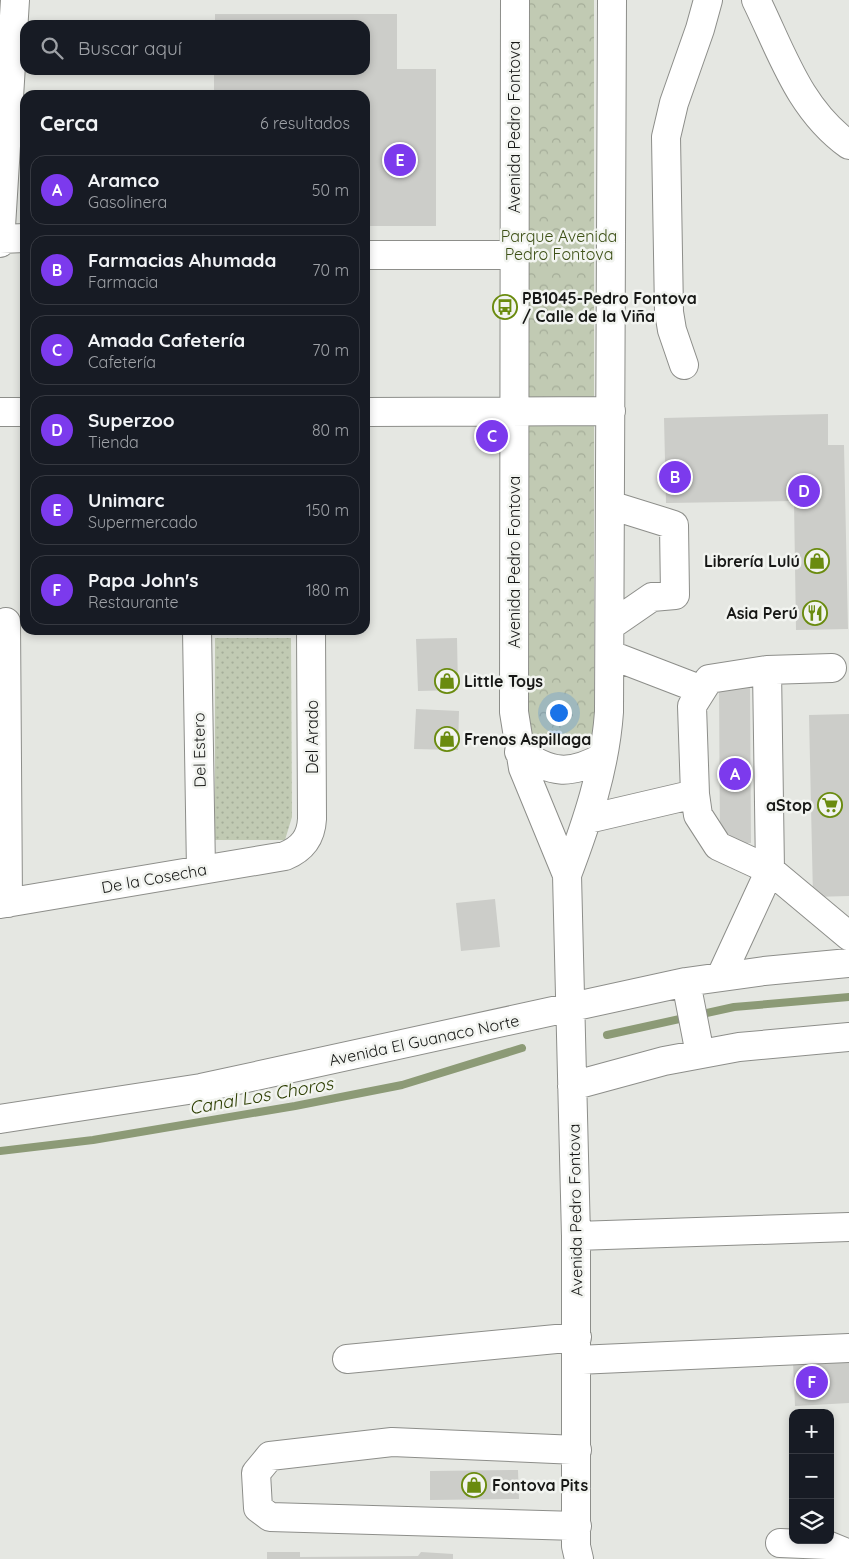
<!DOCTYPE html>
<html lang="es">
<meta charset="utf-8">
<style>
body{margin:0;font-family:Quicksand,sans-serif;background:#20242c;color:#f1f3f6}
.controls{position:absolute;right:15px;bottom:15px;display:grid;overflow:hidden;border-radius:10px;box-shadow:0 2px 8px #0003}
.controls button{width:45px;height:45px;display:grid;place-items:center;padding:0;border:0;border-bottom:1px solid #363941;background:#171b24;color:#f1f3f6;font:25px sans-serif}
.you{position:absolute;left:558px;top:712px;width:18px;height:18px;margin:-12px;border:4px solid #fff;border-radius:50%;background:#1a73e8;box-shadow:0 0 0 8px #1a73e833}
.badge{display:grid;place-items:center;width:32px;height:32px;border-radius:50%;background:#7c3aed;color:#fff;font-size:16px;font-weight:700}
.pin{position:absolute;translate:-50% -50%;border:2px solid #fff;box-shadow:0 1px 5px #0006}
.list{margin:0;padding:0;list-style:none}
h2{display:flex;justify-content:space-between;align-items:center;height:65px;margin:0;padding:0 20px;font-size:21px}
h2 small{font-size:16px;font-weight:400;color:#9ea1a6}
.list li{display:grid;grid-template-columns:32px 1fr auto;gap:15px;align-items:center;box-sizing:border-box;height:70px;margin:0 10px 10px;padding:0 10px;border:1px solid #363941;border-radius:15px}
.list b{display:block;font-size:19px;white-space:nowrap}
.list p{margin:0;font-size:16px;white-space:nowrap;color:#9ea1a6}
.list em{font-size:16px;font-style:normal;color:#9ea1a6}
.icon{flex:none;width:28px;height:28px;fill:none;stroke:currentColor;stroke-width:2;stroke-linecap:round;stroke-linejoin:round}
.map{position:relative;flex:none;width:849px;height:1559px;overflow:hidden}
.search{position:absolute;background:#171b24;box-shadow:0 2px 8px #0003;left:20px;top:20px;width:350px;height:55px;display:flex;align-items:center;gap:12px;box-sizing:border-box;padding:0 18px;border-radius:15px;color:#9ea1a6;font-size:19px}
.panel{position:absolute;background:#171b24;box-shadow:0 2px 8px #0003;left:20px;top:90px;width:350px;height:545px;border-radius:15px}
.map>svg:first-child{display:block}
</style>
<div class="map">
<svg width="849" height="1559" viewBox="0 0 849 1559">
<defs>
<pattern id="grass-dots" width="8" height="8" patternUnits="userSpaceOnUse" patternTransform="scale(1.25)"><rect width="8" height="8" fill="#c1cab3"/><path d="M2 2h.1M6 6h.1" fill="none" stroke="#a5ad99" stroke-width="1.8" stroke-linecap="round"/></pattern>
<pattern id="park-crowns" width="20" height="18" patternUnits="userSpaceOnUse" patternTransform="scale(1.25)"><rect width="20" height="18" fill="#c1cab3"/><path d="M2 6a3 3 0 1 1 6 0M12 15a3 3 0 1 1 6 0" fill="none" stroke="#a5ad99"/></pattern>
</defs>
<rect width="100%" height="100%" fill="#e5e7e2"/>
<!-- grass -->
<path fill="url(#grass-dots)" d="M215,638h76l1,179 -7,23h-70z"/>
<!-- park -->
<path fill="url(#park-crowns)" d="M522,0h72v736l-67,10z"/>
<g fill="none" stroke-linecap="round" stroke-linejoin="round">
<!-- stream -->
<path stroke="#8c9a76" stroke-width="8" d="M607,1035l127,-28 115,-10
M0,1151l93,-11 202,-34 107,-21 120,-37"/>
</g>
<!-- building -->
<path fill="#cccdc9" d="M215,14h182v55h39v157h-71v-131h-151v-25h151v-45h-150z
M828,414v31h16l4,184 -52,1 -2,-129 -128,2 -2,-85z
M457,638l1,52 -40,1 -2,-52z
M719,687h31l1,156h-31z
M416,709l43,2 -1,39 -44,-1z
M849,714v182l-36,1 -4,-182z
M495,899l5,48 -39,4 -5,-48z
M849,1360v43l-54,3 -2,-44z
M518,1470l1,29 -89,1v-29z
M267,1552h33v5l118,-1 3,-4 32,2v5h-186z"/>
<g fill="none" stroke-linecap="round" stroke-linejoin="round">
<defs>
<path id="minor" d="M515,0l-1,712 9,56 44,107 9,361v310l3,13
M756,0c26,53 43,109 93,145
M0,239l25,-1
M0,243l15,-243
M365,255h149
M684,365l-12,-35 -3,-18 -3,-175 8,-34 26,-74 8,-29
M0,412h25
M365,412l246,-1
M6,622l2,281
M610,626l42,-29 23,-2 -1,-70 -64,-20
M197,630l4,240
M611,655l91,35
M832,668l-65,2 -58,9 -17,27 3,88 3,21 20,31 52,24 79,66
M519,752c32,21 50,24 84,5
M588,819l107,-25
M567,875c20,-53 38,-106 42,-163l3,-712
M0,904l285,-48c17,-7 26,-18 27,-37l-1,-189
M721,976l49,-106 -3,-200
M686,982l14,72
M572,1086l92,-25 75,-14 110,-10
M0,1119l201,-31 485,-106 78,-11 85,-8
M576,1236l273,-9
M347,1359l230,-22
M577,1360l272,-12
M577,1450l-185,-8 -122,14 -14,17 2,35 12,9 307,9
M780,1543l47,2 22,9"/>
</defs>
<!-- minor casing -->
<use href="#minor" stroke="#8d8e8a" stroke-width="30"/>
<!-- minor -->
<use href="#minor" stroke="#fff" stroke-width="28"/>
</g>
<!-- icons -->
<defs>
<symbol id="bus-ring" viewBox="-11 -11 22 22"><circle r="9.5" fill="#f2f4f0" stroke="#6a8b0f" stroke-width="1.5"/><path d="M-5-6H5V4H4V6H2V4H-2V6H-4V4H-5ZM-3.5-4V0h7V-4ZM-3.5 1.2v1.5H-2V1.2ZM2 1.2v1.5H3.5V1.2Z" fill="#6a8b0f"/></symbol>
<symbol id="shop-ring" viewBox="-11 -11 22 22"><circle r="9.5" fill="#f2f4f0" stroke="#6a8b0f" stroke-width="1.5"/><path d="M-5-2.5h2.3a2.7 3.5 0 0 1 5.4 0H5L5.5 6h-11ZM-1.5-2.5h3a1.5 2.3 0 0 0-3 0Z" fill="#6a8b0f"/></symbol>
<symbol id="restaurant-ring" viewBox="-11 -11 22 22"><circle r="9.5" fill="#f2f4f0" stroke="#6a8b0f" stroke-width="1.5"/><path d="M-5-6h1v4h1v-4h1v4h1v-4h1v5L-1.5 .5V6h-2V.5L-5-1ZM5-6V6H3V1.5H1.5Q1.5-4 5-6Z" fill="#6a8b0f"/></symbol>
<symbol id="supermarket-ring" viewBox="-11 -11 22 22"><circle r="9.5" fill="#f2f4f0" stroke="#6a8b0f" stroke-width="1.5"/><path d="M-6-5.5h2.5l.6 2H6L4.5 2H-2.5L-4.4-4H-6ZM-1.5 3.2a1.3 1.3 0 1 0 .1 0ZM3 3.2a1.3 1.3 0 1 0 .1 0Z" fill="#6a8b0f"/></symbol>
</defs>
<g fill-rule="evenodd">
<use href="#bus-ring" x="491" y="293" width="28" height="28"/>
<use href="#shop-ring" x="803" y="547" width="28" height="28"/>
<use href="#restaurant-ring" x="801" y="599" width="28" height="28"/>
<use href="#shop-ring" x="433" y="667" width="28" height="28"/>
<use href="#shop-ring" x="433" y="725" width="28" height="28"/>
<use href="#supermarket-ring" x="816" y="791" width="28" height="28"/>
<use href="#shop-ring" x="460" y="1471" width="28" height="28"/>
</g>
<g text-anchor="middle" stroke-width="5" stroke-linejoin="round" paint-order="stroke">
<!-- street labels -->
<g font-size="16" fill="#171816" stroke="#f2f4f0">
<text transform="translate(514 127) rotate(-90)" y="6">Avenida Pedro Fontova</text>
<text transform="translate(514 562) rotate(-90)" y="6">Avenida Pedro Fontova</text>
<text transform="translate(312 737) rotate(-90)" y="6">Del Arado</text>
<text transform="translate(199 750) rotate(-91)" y="6">Del Estero</text>
<text transform="translate(154 878) rotate(-10)" y="6">De la Cosecha</text>
<text transform="translate(424 1040) rotate(-12)" y="6">Avenida El Guanaco Norte</text>
<text transform="translate(575 1210) rotate(-91)" y="6">Avenida Pedro Fontova</text>
</g>
<!-- park labels -->
<g font-size="16" fill="#3d5016" stroke="#f2f4f0">
<text x="559" y="242">Parque Avenida<tspan x="559" dy="18">Pedro Fontova</tspan></text>
</g>
<!-- poi labels -->
<g font-size="16" font-weight="bold" fill="#171816" stroke="#f2f4f0" text-anchor="start">
<text x="522" y="304">PB1045-Pedro Fontova<tspan x="522" dy="18">/ Calle de la Viña</tspan></text>
<text x="800" y="567" text-anchor="end">Librería Lulú</text>
<text x="798" y="619" text-anchor="end">Asia Perú</text>
<text x="464" y="687">Little Toys</text>
<text x="464" y="745">Frenos Aspillaga</text>
<text x="812" y="811" text-anchor="end">aStop</text>
<text x="492" y="1491">Fontova Pits</text>
</g>
<!-- water labels -->
<g font-size="18" font-style="italic" fill="#2c3d00" stroke="#f2f4f0">
<text transform="translate(261 1096) rotate(-10)" y="6">Canal Los Choros</text>
</g>
</g>
</svg>
<div class="controls">
<button>+</button>
<button>−</button>
<button><svg class="icon" aria-label="layers" viewBox="0 0 24 24"><path d="M12 4l9 5-9 5-9-5zM3 14l9 5 9-5"/></svg></button>
</div>
<div class="you"></div>
<div class="pin badge" style="left:735px;top:774px">A</div>
<div class="pin badge" style="left:675px;top:477px">B</div>
<div class="pin badge" style="left:492px;top:436px">C</div>
<div class="pin badge" style="left:804px;top:491px">D</div>
<div class="pin badge" style="left:400px;top:160px">E</div>
<div class="pin badge" style="left:812px;top:1382px">F</div>
<div class="search"><svg class="icon" aria-label="search" viewBox="0 0 24 24"><circle cx="10" cy="10" r="6"/><path d="M15 15l6 6"/></svg>Buscar aquí</div>
<section class="panel">
<h2>Cerca<small>6 resultados</small></h2>
<ul class="list">
<li><span class="badge">A</span><div><b>Aramco</b><p>Gasolinera</p></div><em>50 m</em></li>
<li><span class="badge">B</span><div><b>Farmacias Ahumada</b><p>Farmacia</p></div><em>70 m</em></li>
<li><span class="badge">C</span><div><b>Amada Cafetería</b><p>Cafetería</p></div><em>70 m</em></li>
<li><span class="badge">D</span><div><b>Superzoo</b><p>Tienda</p></div><em>80 m</em></li>
<li><span class="badge">E</span><div><b>Unimarc</b><p>Supermercado</p></div><em>150 m</em></li>
<li><span class="badge">F</span><div><b>Papa John's</b><p>Restaurante</p></div><em>180 m</em></li>
</ul>
</section>
</div>
